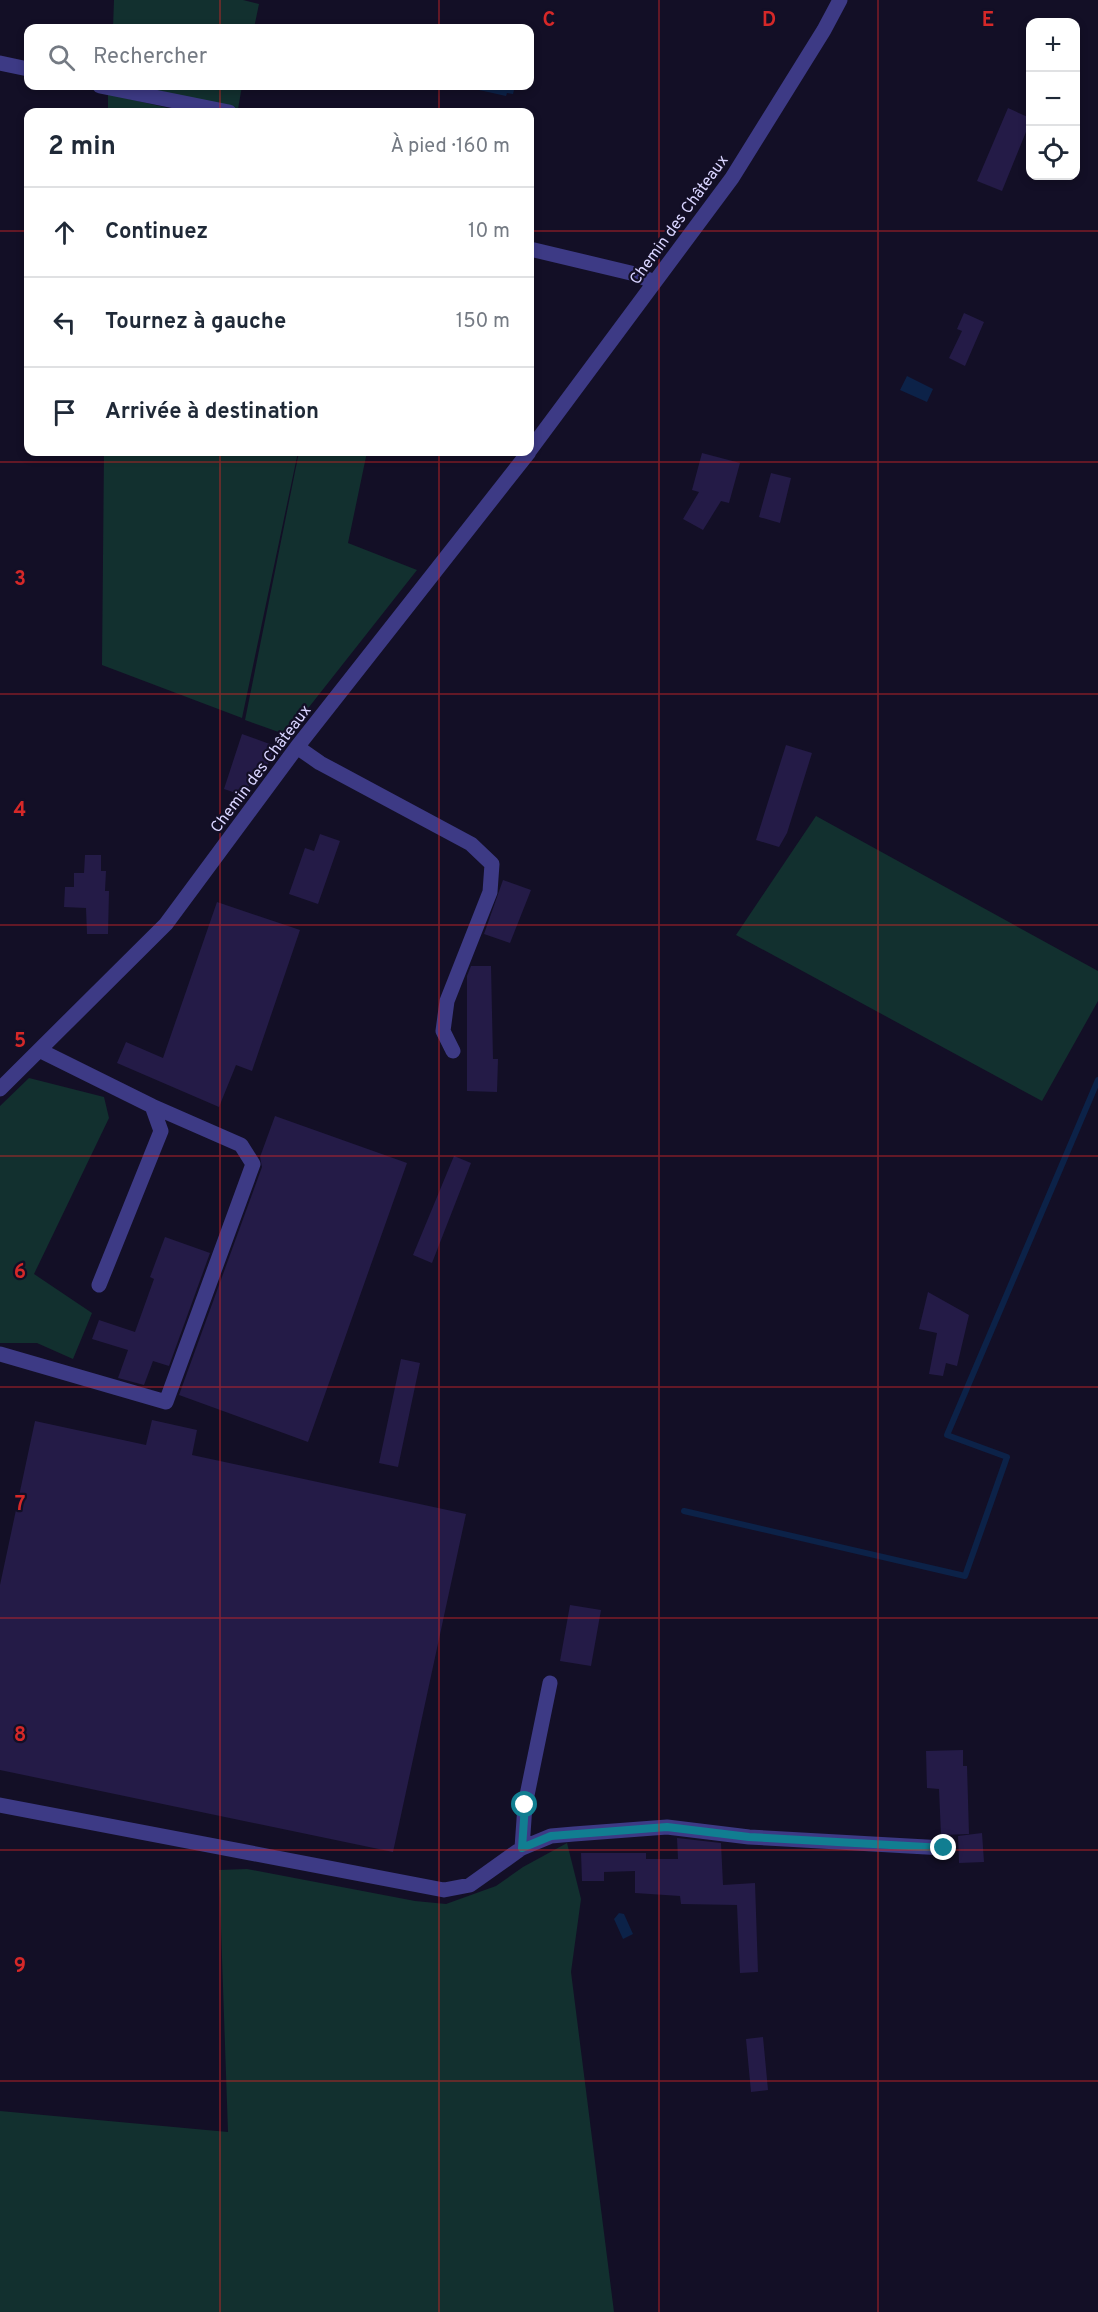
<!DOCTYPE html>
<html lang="fr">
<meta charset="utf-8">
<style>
body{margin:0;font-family:Overpass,sans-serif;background:#f6f6f7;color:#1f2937}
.controls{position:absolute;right:18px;top:18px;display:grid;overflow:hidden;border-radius:12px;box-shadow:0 3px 9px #0003}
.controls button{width:54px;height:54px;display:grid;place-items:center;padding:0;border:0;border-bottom:2px solid #e0e1e3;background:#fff;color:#1f2937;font:30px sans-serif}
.stop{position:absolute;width:18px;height:18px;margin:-14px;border:4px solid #117e91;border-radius:50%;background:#fff}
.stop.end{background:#117e91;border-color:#fff;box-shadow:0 2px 6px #0008}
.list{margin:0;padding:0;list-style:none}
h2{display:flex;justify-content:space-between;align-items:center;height:78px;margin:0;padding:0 24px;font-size:26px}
h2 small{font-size:20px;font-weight:400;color:#747a83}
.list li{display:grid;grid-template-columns:39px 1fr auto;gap:18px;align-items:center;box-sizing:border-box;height:90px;padding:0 24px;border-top:2px solid #e0e1e3}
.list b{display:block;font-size:22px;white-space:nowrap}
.list em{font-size:20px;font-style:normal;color:#747a83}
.icon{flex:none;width:33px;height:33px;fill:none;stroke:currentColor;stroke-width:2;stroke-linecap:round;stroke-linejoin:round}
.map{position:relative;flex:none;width:1098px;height:2312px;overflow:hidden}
.search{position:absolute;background:#fff;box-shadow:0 3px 9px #0003;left:24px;top:24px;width:510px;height:66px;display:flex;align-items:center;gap:15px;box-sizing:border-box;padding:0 21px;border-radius:12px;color:#747a83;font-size:22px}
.panel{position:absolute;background:#fff;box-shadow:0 3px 9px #0003;left:24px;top:108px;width:510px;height:348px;border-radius:12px}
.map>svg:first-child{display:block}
</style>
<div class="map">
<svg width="1098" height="2312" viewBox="0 0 1098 2312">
<rect width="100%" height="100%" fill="#130f26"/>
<!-- green -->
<path fill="#12302f" d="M114,0h129l16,4 -5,24h-141z
M138,86h104l-4,23z
M108,94l77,18h-77z
M104,452h194l-56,266 -140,-53z
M299,452h68l-19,91 69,27 -130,165 -42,-15z
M816,816l282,155v30l-56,100 -306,-166z
M29,1078l75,19 5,21 -75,156 58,39 -19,46 -36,-16h-37v-237z
M567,1843l14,56 -10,73 43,340h-614v-201l228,21 -9,-262 28,-1 168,32 31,3 50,-18 27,-19z"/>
<!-- water -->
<path fill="#0c2248" d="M470,86h45l-2,8 -6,-1 -1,3 -36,-8z
M907,376l26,13 -6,13 -27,-12z
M619,1913l5,1 9,20 -10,5 -9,-20z"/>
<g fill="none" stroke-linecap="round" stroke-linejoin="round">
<!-- stream -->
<path stroke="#0c2248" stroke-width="6" d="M684,1511l281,65 42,-119 -60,-22 151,-355"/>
</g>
<!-- building -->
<path fill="#241b47" d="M1008,108l22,10v4l-28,69 -25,-10z
M964,313l20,9 -19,44 -16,-8 13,-27 -5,-2z
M702,453l38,10 -11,40 -8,-2 -18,29 -20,-11 16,-27 -7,-2z
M771,473l20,5 -11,45 -21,-6z
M242,734l33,12 -11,29 -8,11 -6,-3 -5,13 -21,-7z
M786,745l26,8 -25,80 -8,14 -23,-7z
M320,834l20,7 -22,63 -29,-10 16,-46 9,3z
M85,855h16v16h5l-1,20h4l-1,43h-21l-1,-26 -22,-1 1,-20h9v-14h10z
M503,880l28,10 -21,53 -26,-9z
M217,902l83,28 -48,141 -16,-6 -17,42 -102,-44 9,-21 37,16z
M471,966h20l2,93h5l-1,33 -30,-1v-115z
M275,1116l132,47 -99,279 -129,-47 83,-228 -2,-10z
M454,1156l17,7 -39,100 -19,-8z
M165,1237l45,16 -41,113 -16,-5 -9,24 -26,-7 10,-28 -36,-11 7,-19 36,12 19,-53 -4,-2z
M928,1292l41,23 -12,51 -11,-3 -3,13 -14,-2 8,-41 -18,-4z
M401,1359l19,4 -22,104 -19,-4z
M152,1420l45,10 -5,25 274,59 -73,338 -393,-82v-185l35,-164 111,24z
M570,1605l31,5 -10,56 -31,-5z
M963,1750v16h4l2,68 -28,1 -2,-46 -12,-1 -1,-37z
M982,1833l2,29 -25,1 -1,-27z
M677,1838l44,5 2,42 32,-2 3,89 -18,1 -3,-68 -56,-1 -1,-8 -45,-3v-22l-31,1v9h-22l-1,-28h65v6h32z
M763,2037l5,53 -17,2 -5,-53z"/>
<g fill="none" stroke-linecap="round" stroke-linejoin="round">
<!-- minor -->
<path stroke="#3d3a85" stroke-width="15" d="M0,63l28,6
M100,86l129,26
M530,249l105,25 19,8
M530,450l202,-272 92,-148 16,-30
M297,747l23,16 151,81 21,20 -2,28 -43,109 -4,30 10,20
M39,1050l113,56 9,25 -62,154
M0,1089l166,-165 131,-177 232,-295
M0,1354l166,48 87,-238 -12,-19 -89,-39
M0,1805l444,85 26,-5 52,-37 29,-12 23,-2 93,-7 82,10 195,11
M522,1848l3,-43 25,-122"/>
</g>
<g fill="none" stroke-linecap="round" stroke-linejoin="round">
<!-- route -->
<path stroke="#117e91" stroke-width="8" d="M525,1805l-3,43 29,-12 116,-9 82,10 195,11"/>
</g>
<!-- grid -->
<path fill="none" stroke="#d62828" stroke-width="1.5" stroke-opacity="0.55" d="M220,0v28M439,0v28M659,0v2312M878,0v2312M220,86v26M439,86v26M0,231h28M530,231h568M220,452v1860M439,452v1860M0,462h1098M0,694h1098M0,925h1098M0,1156h1098M0,1387h1098M0,1618h1098M0,1850h1098M0,2081h1098"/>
<g text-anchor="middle" stroke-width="4.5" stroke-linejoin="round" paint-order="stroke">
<!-- street labels -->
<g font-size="16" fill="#d9d4ff" stroke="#130f26">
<text transform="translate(678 219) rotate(-54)" y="6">Chemin des Châteaux</text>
<text transform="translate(260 768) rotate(-53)" y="6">Chemin des Châteaux</text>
</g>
</g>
<g font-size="20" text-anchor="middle" font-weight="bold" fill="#d62828" stroke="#130f26" stroke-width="4.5" stroke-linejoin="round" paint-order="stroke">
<text x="549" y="26">C</text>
<text x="769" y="26">D</text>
<text x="988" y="26">E</text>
<text x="20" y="585">3</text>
<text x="20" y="816">4</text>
<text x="20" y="1047">5</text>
<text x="20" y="1278">6</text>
<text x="20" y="1510">7</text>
<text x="20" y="1741">8</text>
<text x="20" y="1972">9</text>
</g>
</svg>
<div class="controls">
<button>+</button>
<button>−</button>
<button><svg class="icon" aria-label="locate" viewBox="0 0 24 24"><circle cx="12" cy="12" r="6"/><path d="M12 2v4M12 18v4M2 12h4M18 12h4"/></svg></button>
</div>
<div class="stop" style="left:525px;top:1805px"></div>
<div class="stop end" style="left:944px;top:1848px"></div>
<div class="search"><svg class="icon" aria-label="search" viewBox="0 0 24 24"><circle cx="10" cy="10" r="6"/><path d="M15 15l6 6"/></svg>Rechercher</div>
<section class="panel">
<h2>2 min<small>À pied · 160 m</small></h2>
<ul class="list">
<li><svg class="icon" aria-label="ahead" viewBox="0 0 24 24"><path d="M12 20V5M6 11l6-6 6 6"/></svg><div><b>Continuez</b></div><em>10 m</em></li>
<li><svg class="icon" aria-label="left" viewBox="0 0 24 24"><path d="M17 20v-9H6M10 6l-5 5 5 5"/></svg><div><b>Tournez à gauche</b></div><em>150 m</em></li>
<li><svg class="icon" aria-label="arrive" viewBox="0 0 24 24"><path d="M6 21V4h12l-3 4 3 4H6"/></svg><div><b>Arrivée à destination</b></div></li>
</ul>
</section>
</div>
